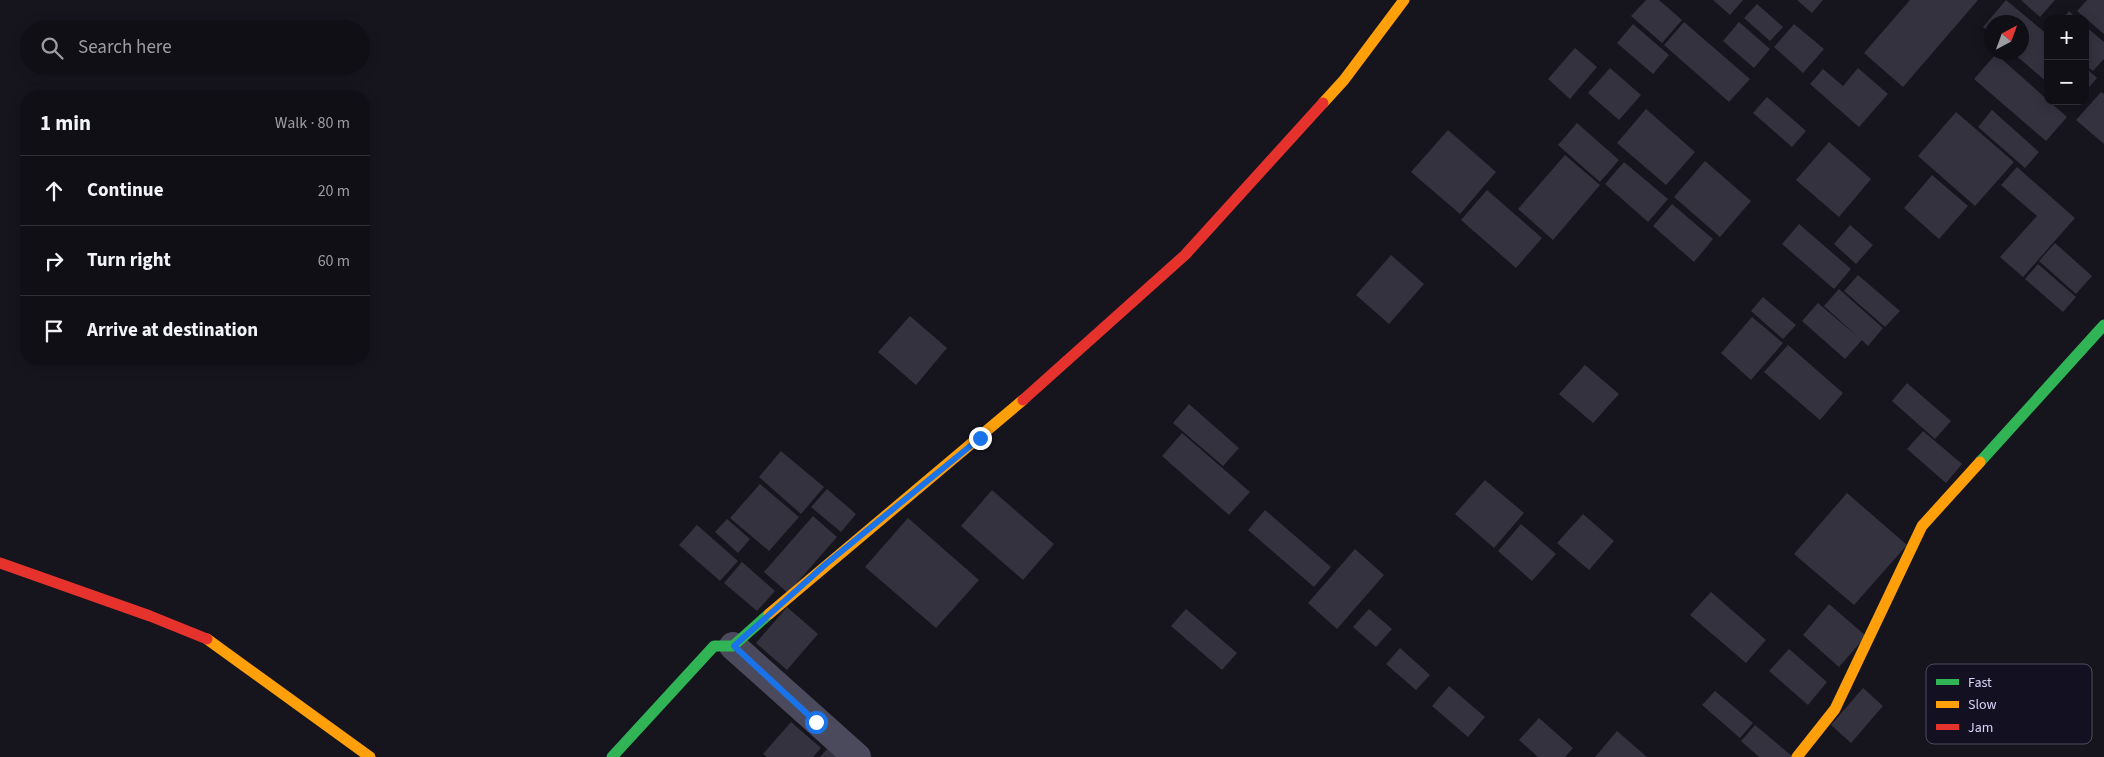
<!DOCTYPE html>
<meta charset="utf-8">
<style>
body{margin:0;font-family:"Source Sans 3",sans-serif;background:#19181f;color:#f1f3f6}
.controls{position:absolute;right:15px;top:15px;display:grid;overflow:hidden;border-radius:10px;box-shadow:0 2px 12px #0003}
.controls button{width:45px;height:45px;display:grid;place-items:center;padding:0;border:0;border-bottom:1px solid #302f35;background:#100f16;color:#f1f3f6;font:25px sans-serif}
.compass{position:absolute;left:1984px;top:15px;width:45px;height:45px;border-radius:50%;background:#100f16;box-shadow:0 2px 12px #0003;rotate:41deg}
.stop{position:absolute;width:15px;height:15px;margin:-11px;border:4px solid #1a73e8;border-radius:50%;background:#fff}
.stop.end{background:#1a73e8;border-color:#fff;box-shadow:0 1px 5px #0008}
.list{margin:0;padding:0;list-style:none}
h2{display:flex;justify-content:space-between;align-items:center;height:65px;margin:0;padding:0 20px;font-size:21px}
h2 small{font-size:16px;font-weight:400;color:#9c9ca1}
.list li{display:grid;grid-template-columns:32px 1fr auto;gap:15px;align-items:center;box-sizing:border-box;height:70px;padding:0 20px;border-top:1px solid #302f35}
.list b{display:block;font-size:19px;white-space:nowrap}
.list em{font-size:16px;font-style:normal;color:#9c9ca1}
.icon{flex:none;width:28px;height:28px;fill:none;stroke:currentColor;stroke-width:2;stroke-linecap:round;stroke-linejoin:round}
.map{position:relative;flex:none;width:2104px;height:757px;overflow:hidden}
.search{position:absolute;background:#100f16;box-shadow:0 2px 12px #0003;left:20px;top:20px;width:350px;height:55px;display:flex;align-items:center;gap:12px;box-sizing:border-box;padding:0 18px;border-radius:28px;color:#9c9ca1;font-size:19px}
.panel{position:absolute;background:#100f16;box-shadow:0 2px 12px #0003;left:20px;top:90px;width:350px;height:275px;border-radius:20px}
.map>svg:first-child{display:block}
</style>
<div class="map">
<svg width="2104" height="757" viewBox="0 0 2104 757">
<rect width="100%" height="100%" fill="#16141d"/>
<!-- building -->
<path fill="#34323f" d="M1646,0h13l23,20 -20,23 -31,-27z
M1713,0h30l-13,15z
M1797,0h26l-11,13z
M1910,0h68l-75,87 -39,-34z
M2006,0l42,35v48l-36,-31h10v-30h-30v12l-9,-7z
M2021,0h34l-15,17z
M2087,0h17v34l-27,-23z
M1757,4l26,23 -13,14 -26,-23z
M2069,11l8,8h-14z
M1684,22l66,57 -21,23 -65,-57z
M1739,22l31,27 -16,19 -31,-27z
M1633,24l36,31 -16,19 -36,-31z
M1794,24l30,25 -21,24 -29,-26z
M2085,26l19,16v17l-11,12 -8,-6z
M1575,48l22,19 -27,32 -22,-20z
M1996,54l71,63 -21,24 -72,-62z
M2085,67l12,11 -12,14z
M1610,68l31,27 -22,25 -31,-27z
M1858,68l30,26 -29,33 -49,-43 13,-15 20,17z
M2101,92l3,2v50l-28,-24z
M1767,97l39,34 -14,16 -39,-34z
M1646,109l49,43 -29,33 -49,-42z
M1992,110l47,42 -14,16 -47,-41z
M1956,112l58,50 -39,44 -57,-50z
M1577,123l42,37 -19,22 -42,-37z
M1448,130l48,42 -36,42 -49,-42z
M1829,142l42,37 -32,38 -43,-37z
M1565,155l35,30 -47,55 -35,-31z
M1705,161l46,40 -31,36 -46,-40z
M1624,162l44,37 -20,23 -43,-38z
M2017,167l58,51 -52,59 -23,-20 37,-41 -36,-31z
M1932,175l36,31 -29,33 -35,-31z
M1487,190l55,48 -26,30 -55,-48z
M1672,204l41,35 -19,23 -41,-36z
M1799,224l52,45 -17,20 -52,-45z
M1850,225l23,20 -17,19 -22,-20z
M2055,243l37,33 -16,18 -37,-33z
M1391,255l33,29 -35,40 -33,-29z
M2038,264l38,33 -13,15 -38,-33z
M1858,275l42,36 -15,16 -41,-36z
M1839,289l44,39 -15,18 -6,-6 -17,19 -43,-38 16,-18 41,35 -35,-32z
M1763,297l33,28 -13,14 -32,-28z
M910,316l37,32 -31,37 -38,-33z
M1752,317l31,26 -32,37 -30,-27z
M1788,345l55,48 -23,27 -56,-48z
M1585,365l34,29 -26,29 -34,-29z
M1907,383l44,38 -16,18 -43,-38z
M1189,404l50,44 -16,18 -50,-43z
M1923,431l39,33 -16,19 -39,-34z
M1182,433l68,59 -21,23 -67,-59z
M781,451l43,36 -23,27 -42,-37z
M1485,480l39,33 -30,35 -39,-34z
M760,484l39,33 -30,34 -39,-33z
M827,489l29,25 -15,18 -30,-25z
M992,490l62,54 -31,36 -62,-54z
M1847,493l60,52 -53,60 -60,-51z
M1265,510l66,57 -17,20 -66,-57z
M1583,514l31,27 -25,29 -32,-27z
M813,516l24,21 -49,56 -24,-21z
M908,518l71,62 -43,48 -71,-61z
M727,519l23,20 -12,14 -23,-21z
M1521,524l35,30 -24,27 -34,-30z
M697,525l41,36 -18,20 -41,-36z
M1355,549l29,26 -47,54 -29,-26z
M742,562l33,29 -18,20 -33,-28z
M1711,592l55,48 -20,23 -56,-48z
M1829,604l37,32 -27,31 -36,-32z
M787,607l31,27 -31,36 -31,-27z
M1186,609l51,44 -15,17 -51,-44z
M1369,609l23,20 -16,18 -23,-20z
M1400,648l30,27 -14,15 -30,-26z
M1789,649l38,33 -19,23 -39,-34z
M1449,686l36,31 -17,20 -36,-31z
M1863,688l20,18 -32,37 -20,-18z
M1715,691l38,32 -13,15 -38,-33z
M1539,718l34,30 -8,9h-27l-19,-17z
M791,722l30,26 -8,9h-46l-4,-3z
M1755,725l38,32h-34l-18,-16z
M1617,731l30,26h-52z
M828,748l10,9h-18z"/>
<g fill="none" stroke-linecap="round" stroke-linejoin="round">
<!-- street -->
<path stroke="#4b4a5d" stroke-width="28" d="M733,646l124,111"/>
<!-- fast -->
<path stroke="#30b455" stroke-width="11" d="M1980,462l124,-137
M612,757l102,-111h19l36,-32"/>
<!-- slow -->
<path stroke="#ff9f0a" stroke-width="11" d="M1323,103l21,-23 60,-80
M769,614l254,-214
M207,639l163,118
M1797,757l38,-48 87,-183 58,-64"/>
<!-- jam -->
<path stroke="#e5322d" stroke-width="11" d="M1023,400l162,-145 138,-152
M0,563l150,53 57,23"/>
</g>
<g fill="none" stroke-linecap="round" stroke-linejoin="round">
<!-- route -->
<path stroke="#1a73e8" stroke-width="6" d="M816,722l-82,-76 92,-82 154,-126"/>
</g>
<!-- legend -->
<rect x="1926" y="664" width="166" height="80" rx="8" fill="#131021" stroke="#4f4b62" stroke-width="1"/>
<rect x="1936" y="679" width="23" height="6" fill="#30b455"/>
<rect x="1936" y="701" width="23" height="7" fill="#ff9f0a"/>
<rect x="1936" y="724" width="23" height="6" fill="#e5322d"/>
<g font-size="14" fill="#dad5fa">
<text x="1968" y="687">Fast</text>
<text x="1968" y="709">Slow</text>
<text x="1968" y="732">Jam</text>
</g>
</svg>
<div class="controls">
<button>+</button>
<button>−</button>
</div>
<svg class="compass" viewBox="-18 -18 36 36"><path d="M0-13l5 13h-10z" fill="#e53935"/><path d="M0 13l5-13h-10z" fill="#9c9ca1"/></svg>
<div class="stop" style="left:816px;top:722px"></div>
<div class="stop end" style="left:980px;top:438px"></div>
<div class="search"><svg class="icon" aria-label="search" viewBox="0 0 24 24"><circle cx="10" cy="10" r="6"/><path d="M15 15l6 6"/></svg>Search here</div>
<section class="panel">
<h2>1 min<small>Walk · 80 m</small></h2>
<ul class="list">
<li><svg class="icon" aria-label="ahead" viewBox="0 0 24 24"><path d="M12 20V5M6 11l6-6 6 6"/></svg><div><b>Continue</b></div><em>20 m</em></li>
<li><svg class="icon" aria-label="right" viewBox="0 0 24 24"><path d="M7 20v-9h11M14 6l5 5-5 5"/></svg><div><b>Turn right</b></div><em>60 m</em></li>
<li><svg class="icon" aria-label="arrive" viewBox="0 0 24 24"><path d="M6 21V4h12l-3 4 3 4H6"/></svg><div><b>Arrive at destination</b></div></li>
</ul>
</section>
</div>
